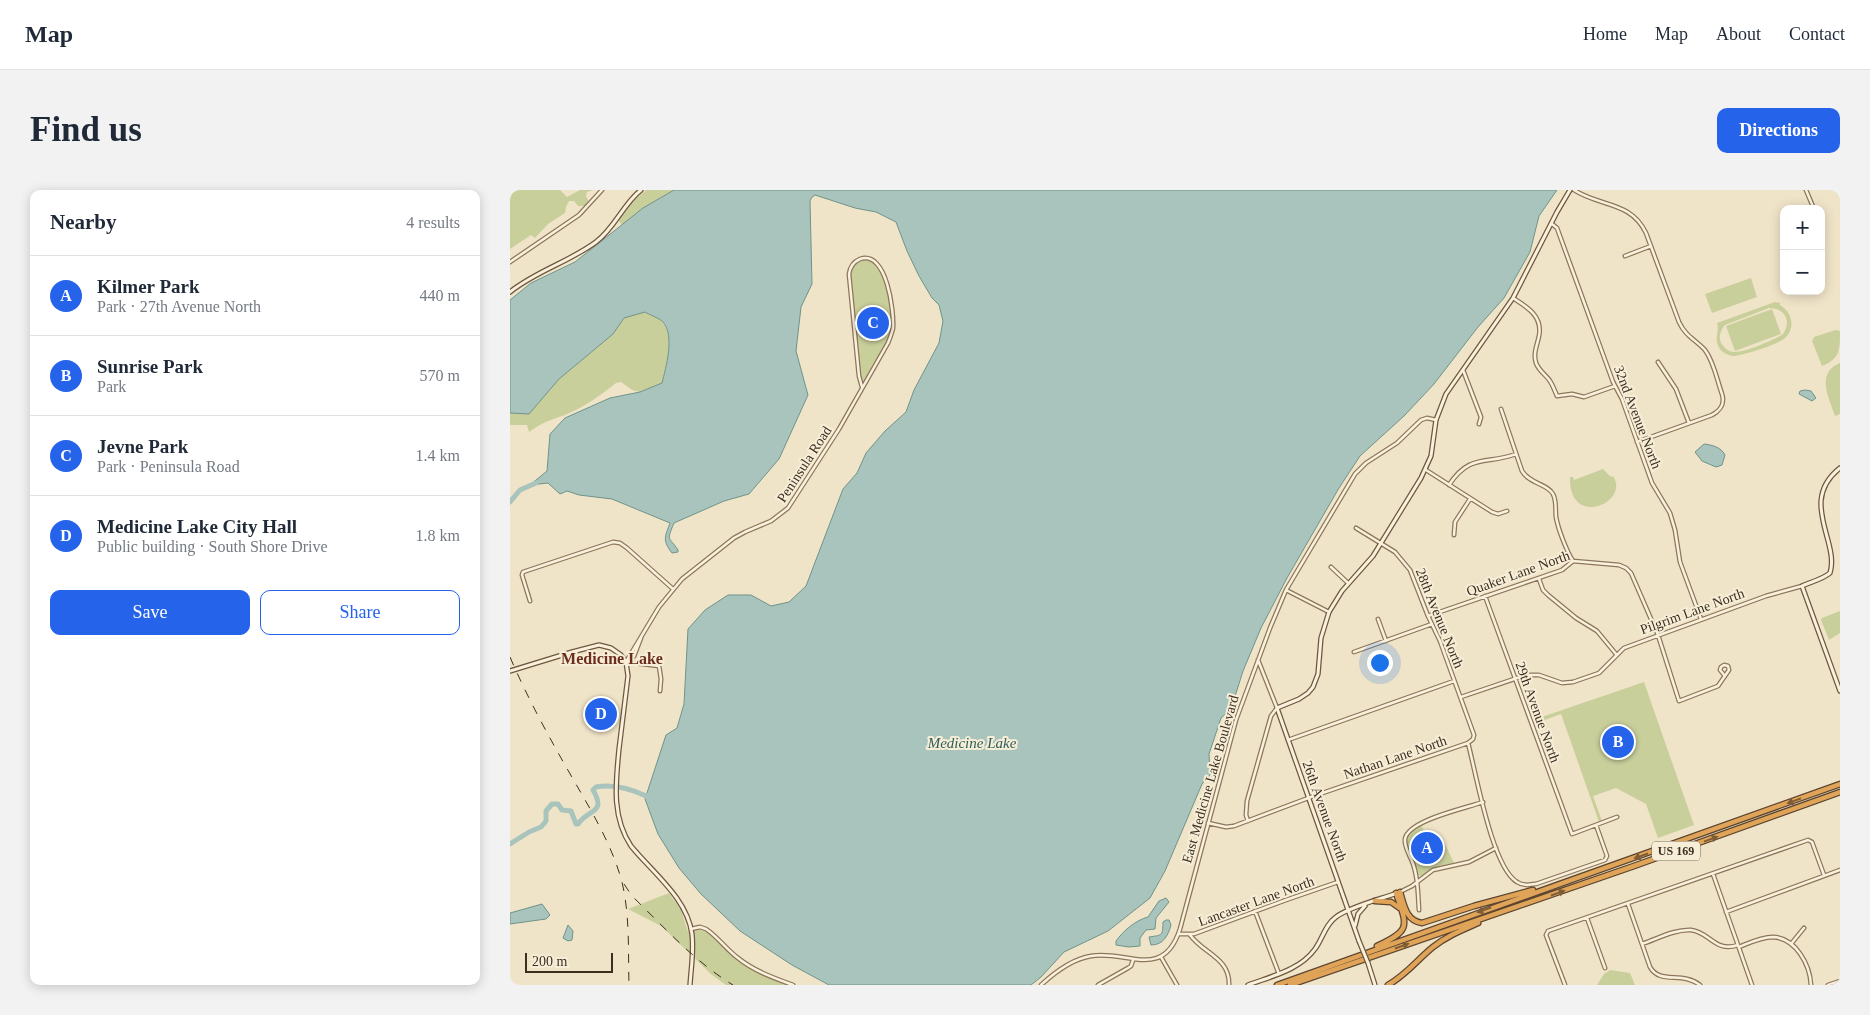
<!DOCTYPE html>
<meta charset="utf-8">
<style>
body{margin:0;font-family:Georgia,serif;background:#f2f2f3;color:#1f2937}
.controls{position:absolute;right:15px;top:15px;display:grid;overflow:hidden;border-radius:10px;box-shadow:0 2px 12px #0003}
.controls button{width:45px;height:45px;display:grid;place-items:center;padding:0;border:0;border-bottom:1px solid #e0e1e3;background:#fff;color:#1f2937;font:25px sans-serif}
.scale{position:absolute;left:15px;bottom:12px;width:88px;box-sizing:border-box;padding-left:5px;border:2px solid #3d2e20;border-top:0;font-size:14px;line-height:18px;white-space:nowrap;color:#3d2e20;-webkit-text-stroke:4px #f7eed8;paint-order:stroke}
.you{position:absolute;left:869px;top:472px;width:18px;height:18px;margin:-12px;border:4px solid #fff;border-radius:50%;background:#1a73e8;box-shadow:0 0 0 8px #1a73e833}
.badge{display:grid;place-items:center;width:32px;height:32px;border-radius:50%;background:#2563eb;color:#fff;font-size:16px;font-weight:700}
.pin{position:absolute;translate:-50% -50%;border:2px solid #fff;box-shadow:0 1px 5px #0006}
.list{margin:0;padding:0;list-style:none}
h2{display:flex;justify-content:space-between;align-items:center;height:65px;margin:0;padding:0 20px;font-size:21px}
h2 small{font-size:16px;font-weight:400;color:#747a83}
.list li{display:grid;grid-template-columns:32px 1fr auto;gap:15px;align-items:center;box-sizing:border-box;height:80px;padding:0 20px;border-top:1px solid #e0e1e3}
.list b{display:block;font-size:19px;white-space:nowrap}
.list p{margin:0;font-size:16px;white-space:nowrap;color:#747a83}
.list em{font-size:16px;font-style:normal;color:#747a83}
.actions{display:flex;gap:10px;padding:15px 20px}
.actions a{flex:1;padding:11px 0;border:1px solid #2563eb;border-radius:10px;text-align:center;font-size:18px;color:#2563eb}
.actions .main{background:#2563eb;color:#fff}
.map{position:relative;flex:none;width:1330px;height:795px;overflow:hidden;border-radius:10px}
header{display:flex;align-items:center;gap:30px;box-sizing:border-box;height:70px;padding:0 25px;background:#fff;border-bottom:1px solid #e0e1e3}
header strong{font-size:24px}
nav{display:flex;gap:28px;margin-inline-start:auto;font-size:18px}
.intro{display:flex;align-items:center;justify-content:space-between;box-sizing:border-box;height:120px;padding:0 30px}
h1{margin:0;font-size:35px}
.button{padding:12px 22px;border-radius:10px;background:#2563eb;color:#fff;font-size:18px;font-weight:700}
main{display:flex;gap:30px;padding:0 30px}
aside{flex:1;background:#fff;border-radius:10px;box-shadow:0 2px 12px #0003}
.map>svg:first-child{display:block}
</style>
<header>
<strong>Map</strong>
<nav><a>Home</a><a>Map</a><a>About</a><a>Contact</a></nav>
</header>
<div class="intro"><h1>Find us</h1><a class="button">Directions</a></div>
<main>
<aside>
<h2>Nearby<small>4 results</small></h2>
<ul class="list">
<li><span class="badge">A</span><div><b>Kilmer Park</b><p>Park · 27th Avenue North</p></div><em>440 m</em></li>
<li><span class="badge">B</span><div><b>Sunrise Park</b><p>Park</p></div><em>570 m</em></li>
<li><span class="badge">C</span><div><b>Jevne Park</b><p>Park · Peninsula Road</p></div><em>1.4 km</em></li>
<li><span class="badge">D</span><div><b>Medicine Lake City Hall</b><p>Public building · South Shore Drive</p></div><em>1.8 km</em></li>
</ul>
<div class="actions"><a class="main">Save</a><a>Share</a></div>
</aside>
<div class="map">
<svg width="1330" height="795" viewBox="0 0 1330 795">
<rect width="100%" height="100%" fill="#f0e4c8"/>
<!-- green -->
<path fill="#c9cf9b" fill-rule="evenodd" d="M0,0h50l7,7 13,-7h13l-6,2 -1,4 3,6 -3,4h-8l-4,-5h-5l-3,6 -1,6 -17,11 -13,14 -4,-3 -21,14z
M136,0h28l-31,18 -20,17 -2,-1 -2,-3 1,-4 10,-13z
M352,69l10,1 11,12 8,35 2,18 -2,12 -29,50 -2,-6 -11,-100 2,-15z
M1241,88l6,19 -45,16 -7,-19z
M1265,112l5,1v2c12,7 16,23 5,33 -6,6 -43,18 -52,18 -5,-1 -10,-3 -13,-7 -7,-9 0,-18 -3,-26zM1259,118c16,0 23,13 14,26 -9,6 -39,19 -49,18 -5,0 -10,-4 -13,-9 -3,-7 0,-13 4,-18z
M1262,119l9,25 -46,17 -9,-25z
M135,122c5,3 14,6 17,10 13,14 4,45 0,61l-22,9 -8,-2 -11,-8 -5,1c-16,13 -32,24 -51,32 -15,5 -24,8 -36,17l-2,-7h-17v-12l19,1 30,-35 54,-45 11,-16z
M1325,140l5,1c0,19 0,28 -18,35l-10,-25 2,-4z
M1330,173v51l-5,2c-6,-18 -20,-43 5,-53z
M1093,279l8,8 2,-1c18,27 -45,53 -43,1h3l1,3z
M1330,421v22l-11,7 -8,-20 1,-2z
M1134,492l50,143 -36,13 -12,-34 -30,-16 -23,8 9,25 -3,1 -38,-108 -27,10 -1,-4z
M911,635l10,18 11,-5 12,25 -15,3 -18,10 -3,-1 -12,-35 3,-6z
M159,703l12,17 7,22c6,-2 11,-3 16,-1 12,4 22,20 32,28 15,12 35,19 53,26h-63l-14,-10 -51,-49 -33,-17z
M1100,780l20,3 5,12h-38l7,-11z"/>
<!-- water -->
<path fill="#a9c4bc" stroke="#6f938a" d="M164,0h883l-18,26 -9,36 -26,46 -26,29 -44,57 -30,32 -44,40 -21,32 -52,90 -26,50 -18,43 -12,38 -10,9 -12,36 1,21 -8,9 -37,87 -15,27 -42,33 -44,21 -23,25 -10,8h-202l-37,-20 -52,-34 -39,-37 -22,-26 -21,-34 -13,-35 21,-64 11,-7 7,-24 4,-75 17,-19 23,-15h23l20,11 18,-4 17,-16 37,-97 14,-16 9,-20 19,-22 21,-19 8,-22 25,-47 4,-22 -4,-16 -7,-7 -13,-22 -12,-25 -11,-29 -20,-10 -21,-4 -40,-13 -3,2 -2,4 2,83 -11,23 -5,44 12,44 -29,64 -30,35 -25,7 -50,22c-8,19 -5,13 4,27v2l-6,1c-10,-13 -7,-16 -2,-30l-58,-24 -33,-4 -12,-4 -7,3 -12,-11 -18,2 17,-14 3,-37 15,-16 45,-20 30,-6 22,-9c4,-16 13,-47 1,-61 -4,-4 -13,-7 -18,-10l-21,6 -11,16 -54,45 -30,35 -19,-1v-113l21,-17 44,-21 68,-54z
M1295,200l6,1 5,7 -4,3 -13,-7 1,-3z
M1194,254c8,1 17,3 21,11l-3,10 -6,2 -14,-6 -7,-9z
M656,708l3,4 -13,16 -1,11 -9,1 -6,8v8l-11,1 -13,-2v-4c7,-10 20,-21 32,-24l11,-16z
M32,714l8,11 -4,4 -36,5v-11z
M656,730h3l2,5c-3,11 -8,20 -20,20l-2,-8c12,-2 14,0 14,-15z
M58,735l5,6 -1,9 -4,1 -5,-3z"/>
<g fill="none" stroke-linecap="round" stroke-linejoin="round">
<!-- river -->
<path stroke="#a9c4bc" stroke-width="5" d="M0,312l10,-12 16,-7
M0,654l19,-12 12,-5 5,-6v-10l6,-7h6l4,6 9,1 5,13h2c10,-15 29,-10 15,-34l3,-3c17,-3 35,2 50,9l7,-2"/>
<defs>
<path id="street" d="M1064,0c26,17 57,11 72,43l33,89c7,15 16,17 26,28 9,12 12,30 17,44 3,10 -1,16 -10,21l-75,27
M1296,0l8,19
M1042,34l5,4 56,154 9,17 30,84 18,30 5,17 5,32 21,57
M1115,66l26,-10
M0,72l69,-47 23,-25
M1003,108c14,9 30,18 26,38 -2,10 -6,17 -3,27 3,8 10,12 14,18 3,5 5,10 7,15l15,-2 12,3 31,-11
M1148,172l18,27 13,34
M953,180l18,47 -2,7
M991,219l21,62c8,13 26,13 31,23 4,8 2,15 3,23 2,12 11,35 17,44
M916,280l66,42 6,2 9,-3
M939,295c21,-32 37,-20 67,-31
M944,345l1,-13 15,-23
M1063,371l46,4 7,3 5,5 27,62 21,66 39,-15 11,-16 -1,-4 -4,-1 -3,2 -1,3 5,6
M821,377l17,16
M1029,389l4,11 5,5 28,23 21,13 19,23
M776,400l43,22
M975,406l87,238 45,-17
M20,411l-8,-26 1,-3 90,-30 7,1 7,5 46,41
M918,426l134,-46 11,-9
M868,429l8,22
M844,462l78,-28
M116,472l33,-55 23,-28 52,-41 11,-6 26,-11 17,-13 51,-79 49,-86c2,-5 4,-10 5,-15 1,-17 -6,-78 -33,-69 -7,3 -10,8 -11,15l10,102 3,11
M116,472l33,4 2,13 -1,12
M117,472l7,-6 7,-18
M951,507l65,-22h13l23,8 11,-1 26,-9 25,-25 142,-52 36,-10
M778,550l166,-59
M958,553c8,30 24,124 49,139 6,4 12,3 19,2l69,-24 2,-4 -11,-31
M738,631l-2,-6 1,-14 24,-85 6,-8 -19,-48
M698,633l18,4 8,-1 77,-29 157,-54 5,-4 1,-4 -34,-94 -12,-25 -18,-46 -15,-18 -39,-24
M1203,684l39,111
M890,702l12,-6 21,-16 36,-8 27,-14
M1118,714l22,63c10,18 32,4 50,18
M909,720c-1,-16 -1,-34 -7,-49 -3,-7 -8,-15 -7,-22 3,-19 62,-31 78,-37
M745,721l24,63
M1216,722l114,-42
M1077,728l18,50
M181,739l9,-2 6,2c12,8 20,20 32,29 16,13 36,20 55,27
M669,744h15l92,-34 52,-18
M680,745c14,19 40,23 39,50
M1132,754c15,-5 33,-15 49,-14 19,2 24,23 47,15
M1281,754l13,-16
M1229,757c10,-4 22,-10 34,-10 23,1 37,28 38,48
M651,767l16,28
M531,795c13,-12 31,-26 50,-29 34,-7 72,26 89,-27l56,-209 34,-92 16,-38 69,-116 11,-11 31,-20 24,-23 6,-2 9,2
M588,795l30,-17 3,-2 2,-6
M1055,795l-19,-50 2,-4 260,-91 4,2 12,33
M1318,795l12,-4"/>
<path id="secondary" d="M1330,0v1
M0,102c26,-21 59,-30 86,-50 19,-14 27,-38 45,-52
M1330,278c-42,33 0,74 -10,105 -7,6 -19,9 -28,13l38,105
M0,481l62,-19 27,-7 12,3 10,7 5,7 2,14c-3,24 -6,48 -9,73 -3,33 -8,67 12,97 22,27 56,52 61,88 2,17 -1,35 -2,51
M845,736l3,-12 7,-8
M849,751l-82,-233 22,-9 9,-6 5,-6 5,-13 3,-36 8,-26 13,-21 31,-35 48,-78 10,-22 5,-36 10,-26 67,-96 44,-86 13,-22
M858,773l7,22
M738,795c24,-9 52,-15 67,-36 8,-11 10,-24 21,-32 13,-10 45,-18 61,-24"/>
<path id="highway" d="M890,702c4,13 6,29 22,31l52,-17 59,-16
M865,711l16,1 10,7
M867,756c35,-16 30,-20 19,-53
M767,795l563,-201
M780,795l344,-119 206,-74
M878,795c18,-10 30,-26 45,-38 14,-11 29,-17 45,-24"/>
</defs>
<!-- street casing -->
<use href="#street" stroke="#8d765c" stroke-width="5"/>
<!-- secondary casing -->
<use href="#secondary" stroke="#6f573f" stroke-width="5.5"/>
<!-- highway casing -->
<use href="#highway" stroke="#5b4430" stroke-width="7"/>
<!-- street -->
<use href="#street" stroke="#faf1dc" stroke-width="2.5"/>
<!-- secondary -->
<use href="#secondary" stroke="#faf1dc" stroke-width="3"/>
<!-- highway -->
<use href="#highway" stroke="#e0a458" stroke-width="4.5"/>
<!-- rail -->
<path stroke="#3d2e20" stroke-width="1" stroke-dasharray="9 9" stroke-linecap="butt" d="M0,467c18,42 40,82 63,122 19,33 39,66 49,103 8,34 6,69 7,103
M114,694l8,12c32,31 63,66 101,89"/>
<defs>
<path id="secondary-bridge" d="M849,751l9,22"/>
</defs>
<!-- secondary-bridge casing -->
<use href="#secondary-bridge" stroke="#6f573f" stroke-width="5.5" stroke-linecap="butt"/>
<!-- secondary-bridge -->
<use href="#secondary-bridge" stroke="#faf1dc" stroke-width="3"/>
</g>
<!-- one-way arrows -->
<defs><path id="oneway-solid" d="M-6-.8H1V-3.2L6.5 0L1 3.2V.8H-6Z" transform="scale(1.25)"/></defs>
<g fill="#7e5d36">
<use href="#oneway-solid" transform="translate(1284 611) rotate(160)"/>
<use href="#oneway-solid" transform="translate(1201 649) rotate(-20)"/>
<use href="#oneway-solid" transform="translate(1131 666) rotate(161)"/>
<use href="#oneway-solid" transform="translate(1048 703) rotate(-19)"/>
<use href="#oneway-solid" transform="translate(974 720) rotate(161)"/>
<use href="#oneway-solid" transform="translate(892 756) rotate(-19)"/>
</g>
<g text-anchor="middle" stroke-width="4" stroke-linejoin="round" paint-order="stroke">
<!-- shield labels -->
<rect fill="#f7eed8" stroke="#756857" stroke-width="1" x="1142" y="651.5" width="48" height="19" rx="4"/>
<g font-size="12" font-weight="bold" fill="#3d2e20">
<text x="1166" y="665">US 169</text>
</g>
<!-- street labels -->
<g font-size="14" fill="#3d2e20" stroke="#f7eed8">
<text transform="translate(1128 227) rotate(69)" y="5">32nd Avenue North</text>
<text transform="translate(294 274) rotate(-57)" y="5">Peninsula Road</text>
<text transform="translate(1008 383) rotate(-20)" y="5">Quaker Lane North</text>
<text transform="translate(1182 421) rotate(-20)" y="5">Pilgrim Lane North</text>
<text transform="translate(930 428) rotate(68)" y="5">28th Avenue North</text>
<text transform="translate(1028 522) rotate(70)" y="5">29th Avenue North</text>
<text transform="translate(885 567) rotate(-19)" y="5">Nathan Lane North</text>
<text transform="translate(700 589) rotate(-74)" y="5">East Medicine Lake Boulevard</text>
<text transform="translate(815 621) rotate(70)" y="5">26th Avenue North</text>
<text transform="translate(746 711) rotate(-20)" y="5">Lancaster Lane North</text>
</g>
<!-- water labels -->
<g font-size="15" font-style="italic" fill="#2f5d5a" stroke="#f7eed8">
<text x="462" y="558">Medicine Lake</text>
</g>
<!-- quarter labels -->
<g font-size="16" font-weight="bold" fill="#6b2e1e" stroke="#f7eed8">
<text x="102" y="474">Medicine Lake</text>
</g>
</g>
</svg>
<div class="controls">
<button>+</button>
<button>−</button>
</div>
<div class="scale">200 m</div>
<div class="you"></div>
<div class="pin badge" style="left:917px;top:658px">A</div>
<div class="pin badge" style="left:1108px;top:552px">B</div>
<div class="pin badge" style="left:363px;top:133px">C</div>
<div class="pin badge" style="left:91px;top:524px">D</div>
</div>
</main>
